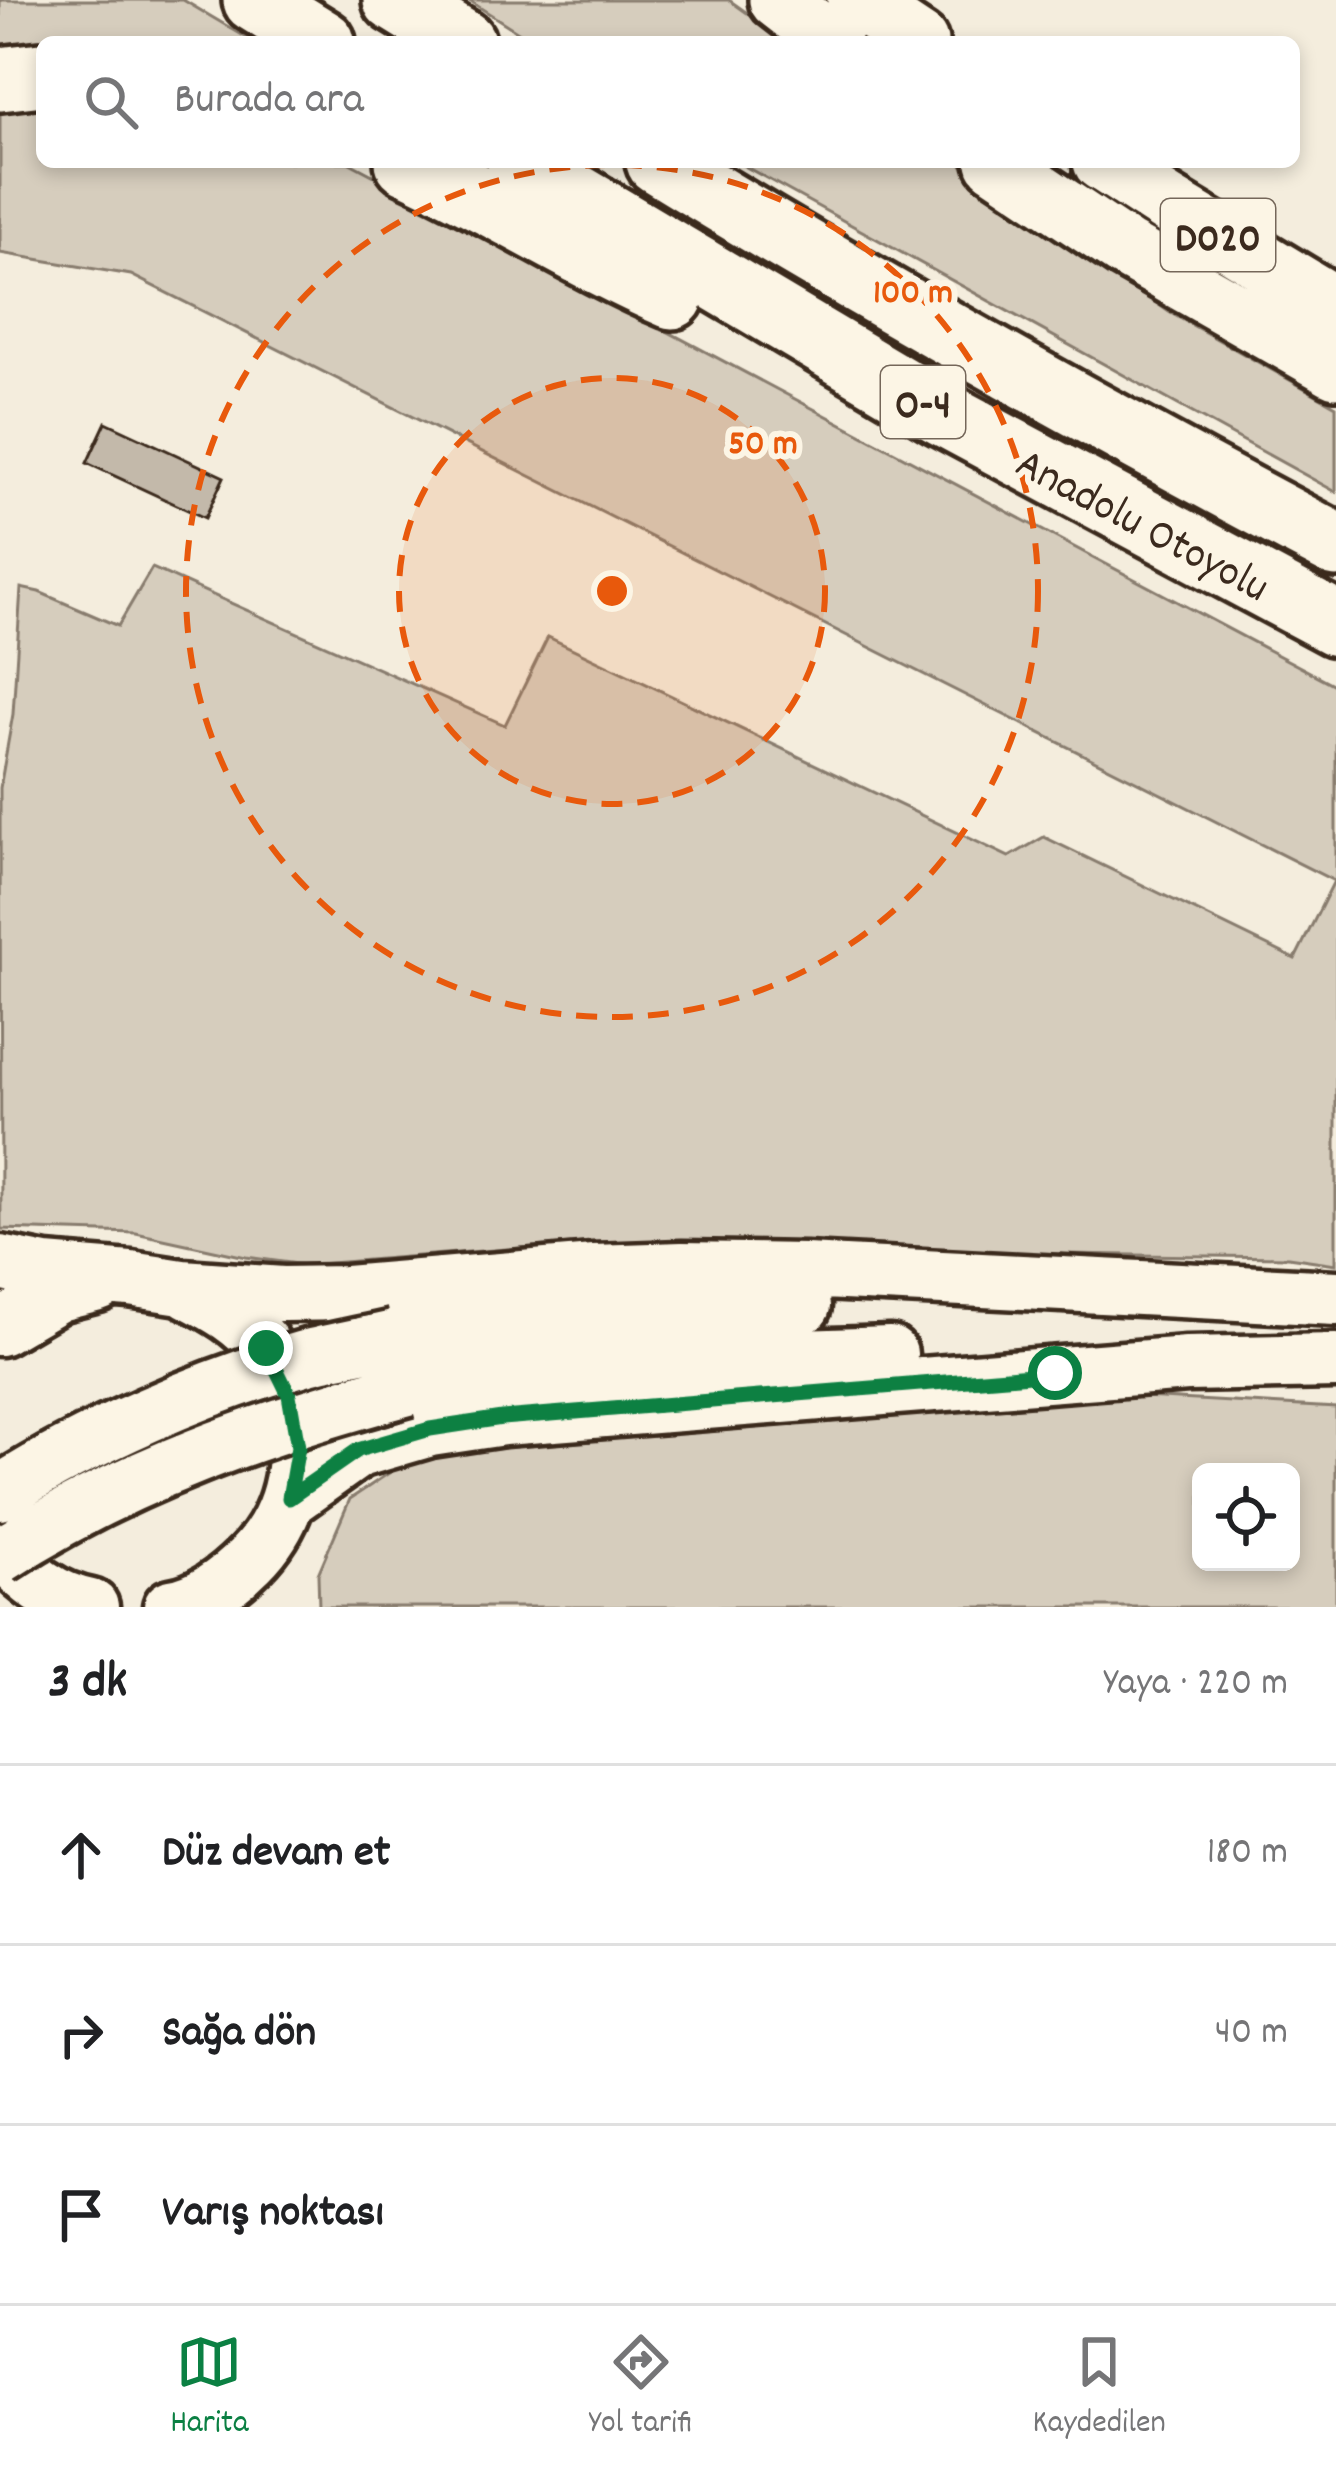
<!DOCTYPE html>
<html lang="tr">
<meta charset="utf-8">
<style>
body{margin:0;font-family:Dekko,sans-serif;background:#f2f2f2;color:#202124}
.controls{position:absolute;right:36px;bottom:36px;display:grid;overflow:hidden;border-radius:18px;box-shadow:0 6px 18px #0003}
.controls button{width:108px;height:108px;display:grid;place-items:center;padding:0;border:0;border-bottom:3px solid #e0e0e0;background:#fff;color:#202124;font:60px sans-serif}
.stop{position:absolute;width:36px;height:36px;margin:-27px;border:9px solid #0b8043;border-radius:50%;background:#fff}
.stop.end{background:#0b8043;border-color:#fff;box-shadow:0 3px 12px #0008}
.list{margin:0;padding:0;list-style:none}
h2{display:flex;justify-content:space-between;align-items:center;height:156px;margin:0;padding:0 48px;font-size:51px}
h2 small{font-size:39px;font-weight:400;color:#757577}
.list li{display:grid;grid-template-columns:78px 1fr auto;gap:36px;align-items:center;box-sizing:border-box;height:180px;padding:0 48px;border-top:3px solid #e0e0e0}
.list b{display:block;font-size:45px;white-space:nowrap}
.list em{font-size:39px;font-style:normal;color:#757577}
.icon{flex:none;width:66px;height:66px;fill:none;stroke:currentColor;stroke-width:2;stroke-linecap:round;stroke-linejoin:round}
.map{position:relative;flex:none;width:1336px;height:1607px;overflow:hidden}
.search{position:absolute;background:#fff;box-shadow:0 6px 18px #0003;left:36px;right:36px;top:36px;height:132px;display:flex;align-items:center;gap:30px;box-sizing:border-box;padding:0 42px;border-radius:18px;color:#757577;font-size:45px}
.sheet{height:696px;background:#fff}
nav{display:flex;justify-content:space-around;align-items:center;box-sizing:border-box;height:168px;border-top:3px solid #e0e0e0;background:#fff;font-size:33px;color:#757577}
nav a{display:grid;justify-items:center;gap:6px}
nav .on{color:#0b8043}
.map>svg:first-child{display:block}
</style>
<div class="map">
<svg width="1336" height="1607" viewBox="0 0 1336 1607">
<rect width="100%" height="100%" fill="#f4eddd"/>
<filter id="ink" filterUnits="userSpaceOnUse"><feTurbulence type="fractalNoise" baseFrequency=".00833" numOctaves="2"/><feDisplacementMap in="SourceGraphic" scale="24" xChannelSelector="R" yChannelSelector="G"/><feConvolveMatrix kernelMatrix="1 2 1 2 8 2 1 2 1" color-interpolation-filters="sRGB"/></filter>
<g filter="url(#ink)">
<!-- green -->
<path fill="#d6cdbd" stroke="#887c6e" stroke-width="3" fill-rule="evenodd" d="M0,0h183l71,42h-212v10l-42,6z
M468,0h261l59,42h-254z
M42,100v62h306l988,524v578l-48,-7 -384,-5 -307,-10 -292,23 -59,-8 -110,-24 -135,-4 -1,-441 13,-74 8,-126 18,4 79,34 34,-58 353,157 43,-88 461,220 35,-20 251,122 39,-78 -1203,-606 -131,-22v-149z
M737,162h221l211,150 167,94v86z
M1143,1397l193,11v199h-1017l-1,-33 32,-75 57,-38 104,-14zM1201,1472h90v90h-90z"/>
<!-- building -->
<path fill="#c3b9aa" stroke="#3b2a1e" stroke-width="3" d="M106,422l118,55 -19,41 -118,-55z"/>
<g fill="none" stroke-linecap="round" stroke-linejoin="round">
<defs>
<path id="primary" d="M0,1263l45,9 85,7 52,8 101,7 64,-1 247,-21 88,-3 123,2 531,27
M0,1328l58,-34 40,-10
M394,1338l176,-25 233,-7
M408,1388l68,-12 95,-11 319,-11
M289,1499l69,-49 72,-21 73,-11 684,-54 149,-3
M0,1550c27,28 52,50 91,57
M171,1607c30,-4 58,-26 79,-47 50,-50 58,-127 27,-190 -4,-8 -8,-17 -13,-24 -21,-26 -46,-40 -75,-55"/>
<path id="trunk" d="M778,0l54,42
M856,0l63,42
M995,162l130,87 211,120
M1102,162l65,42 169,102"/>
<path id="motorway" d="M255,0l68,42
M395,0l68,42
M0,79l42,-5
M407,162c90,41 174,96 265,135
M519,162l421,250 396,212
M658,162c221,136 449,262 678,383"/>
</defs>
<!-- primary casing -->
<use href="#primary" stroke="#3b2a1e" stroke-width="63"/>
<!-- trunk casing -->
<use href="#trunk" stroke="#3b2a1e" stroke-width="66"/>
<!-- motorway casing -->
<use href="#motorway" stroke="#3b2a1e" stroke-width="72"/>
<!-- primary -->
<use href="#primary" stroke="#fcf5e5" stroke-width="54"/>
<!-- trunk -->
<use href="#trunk" stroke="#fcf5e5" stroke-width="57"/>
<!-- motorway -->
<use href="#motorway" stroke="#fcf5e5" stroke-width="63"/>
<defs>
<path id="primary-bridge" d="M0,1493c87,-56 205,-107 304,-135 29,-8 60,-13 90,-20
M0,1556c126,-82 264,-129 408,-168"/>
</defs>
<!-- primary-bridge casing -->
<use href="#primary-bridge" stroke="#3b2a1e" stroke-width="63" stroke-linecap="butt"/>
<!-- primary-bridge -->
<use href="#primary-bridge" stroke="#fcf5e5" stroke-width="54"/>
</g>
</g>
<g fill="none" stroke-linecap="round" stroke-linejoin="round" filter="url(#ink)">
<!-- route -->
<path stroke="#0b8043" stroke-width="15" d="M266,1348l23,47 9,52 -9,51 69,-48 72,-21 72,-11 553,-45"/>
</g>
<!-- distance rings -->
<circle cx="612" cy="591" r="213" fill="#e8590c" fill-opacity=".12"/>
<g fill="none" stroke="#e8590c" stroke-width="6" stroke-dasharray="21 15">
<circle cx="612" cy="591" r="213"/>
<circle cx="612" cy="591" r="426"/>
</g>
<g text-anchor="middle" stroke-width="12" stroke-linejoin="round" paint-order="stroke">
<!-- shield labels -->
<g fill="#fcf5e5" stroke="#75675a" stroke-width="3">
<rect x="1161" y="199" width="114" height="72" rx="9"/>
<rect x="881" y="366" width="84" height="72" rx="9"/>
</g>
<g font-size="42" font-weight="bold" fill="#3b2a1e">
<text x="1218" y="250">D020</text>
<text x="923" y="417">O-4</text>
</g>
<!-- street labels -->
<g font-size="45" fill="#3b2a1e" stroke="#fcf5e5">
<text transform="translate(1144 522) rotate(28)" y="16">Anadolu Otoyolu</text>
</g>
</g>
<circle cx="612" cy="591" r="18" fill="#e8590c" stroke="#fcf5e5" stroke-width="6"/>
<g font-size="36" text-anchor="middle" font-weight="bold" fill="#e8590c" stroke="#fcf5e5" stroke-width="12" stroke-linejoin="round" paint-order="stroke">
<text x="913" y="302">100 m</text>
<text x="763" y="453">50 m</text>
</g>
</svg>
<div class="controls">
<button><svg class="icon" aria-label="locate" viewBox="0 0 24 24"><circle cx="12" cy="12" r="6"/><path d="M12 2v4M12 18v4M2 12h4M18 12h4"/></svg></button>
</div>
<div class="stop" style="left:1055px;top:1373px"></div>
<div class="stop end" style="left:266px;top:1348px"></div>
<div class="search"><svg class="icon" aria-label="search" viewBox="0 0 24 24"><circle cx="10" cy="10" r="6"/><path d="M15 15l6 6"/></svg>Burada ara</div>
</div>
<section class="sheet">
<h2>3 dk<small>Yaya · 220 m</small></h2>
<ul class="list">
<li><svg class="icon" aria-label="ahead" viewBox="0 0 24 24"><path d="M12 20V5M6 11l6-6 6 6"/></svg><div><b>Düz devam et</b></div><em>180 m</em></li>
<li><svg class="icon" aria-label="right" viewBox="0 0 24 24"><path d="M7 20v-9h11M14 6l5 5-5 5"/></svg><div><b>Sağa dön</b></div><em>40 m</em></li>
<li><svg class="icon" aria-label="arrive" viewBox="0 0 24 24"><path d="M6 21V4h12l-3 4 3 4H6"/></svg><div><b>Varış noktası</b></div></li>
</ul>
</section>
<nav>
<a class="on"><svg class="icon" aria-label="map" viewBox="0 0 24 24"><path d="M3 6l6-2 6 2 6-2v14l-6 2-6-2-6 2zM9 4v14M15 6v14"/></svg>Harita</a>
<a><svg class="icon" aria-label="directions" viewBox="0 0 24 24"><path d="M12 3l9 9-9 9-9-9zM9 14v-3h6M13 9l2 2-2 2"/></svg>Yol tarifi</a>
<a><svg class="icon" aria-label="saved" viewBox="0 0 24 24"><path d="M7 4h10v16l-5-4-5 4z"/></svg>Kaydedilen</a>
</nav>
